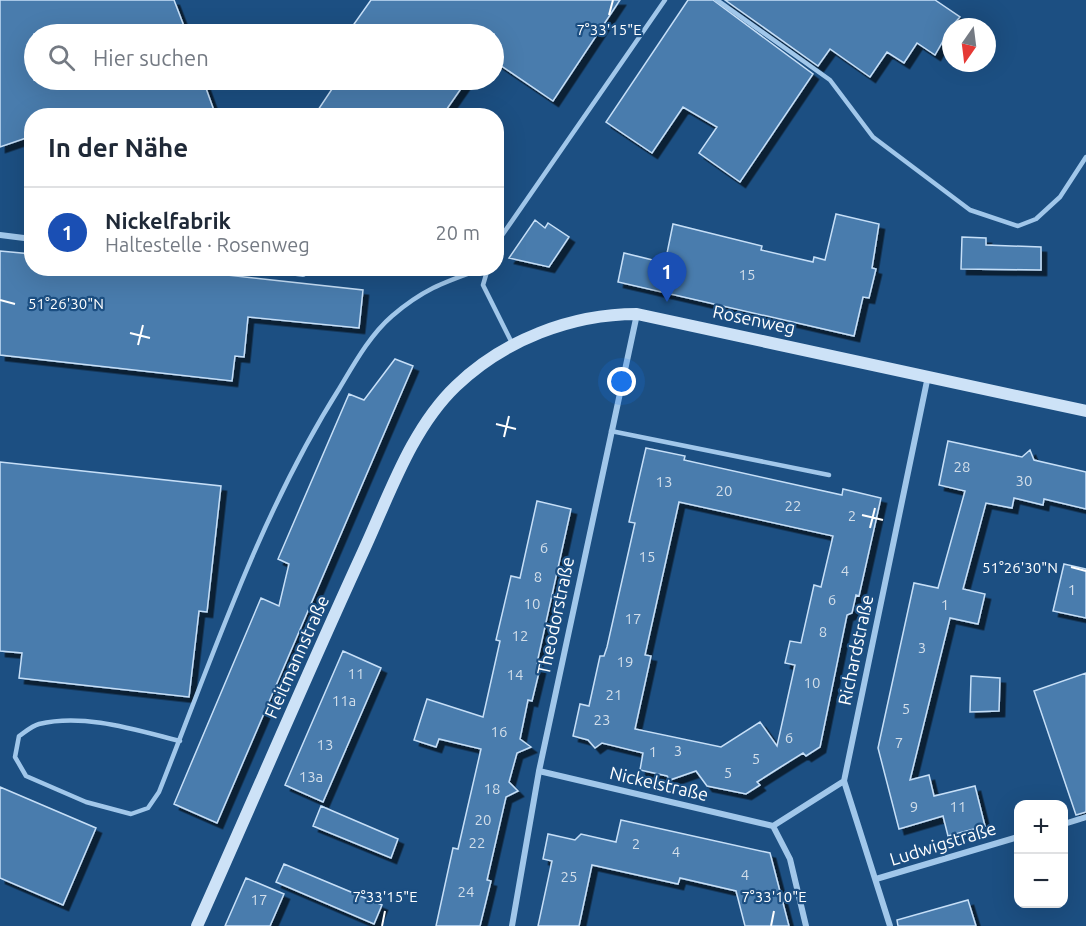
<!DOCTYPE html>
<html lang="de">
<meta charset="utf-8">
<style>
body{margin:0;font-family:Ubuntu,sans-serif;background:#f2f2f3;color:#1f2937}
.controls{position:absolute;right:18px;bottom:18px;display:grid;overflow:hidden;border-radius:12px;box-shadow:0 6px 24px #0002}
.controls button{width:54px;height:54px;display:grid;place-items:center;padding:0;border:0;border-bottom:2px solid #e0e1e3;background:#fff;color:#1f2937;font:30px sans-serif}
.compass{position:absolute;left:942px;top:18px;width:54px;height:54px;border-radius:50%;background:#fff;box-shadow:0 6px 24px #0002;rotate:194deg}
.you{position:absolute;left:622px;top:382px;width:21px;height:21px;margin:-15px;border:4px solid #fff;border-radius:50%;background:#1a73e8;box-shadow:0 0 0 9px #1a73e833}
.badge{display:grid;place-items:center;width:39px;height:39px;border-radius:50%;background:#826f49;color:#fff;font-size:20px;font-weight:700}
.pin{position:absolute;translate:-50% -50px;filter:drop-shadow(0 2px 3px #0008)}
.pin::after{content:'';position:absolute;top:32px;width:21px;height:18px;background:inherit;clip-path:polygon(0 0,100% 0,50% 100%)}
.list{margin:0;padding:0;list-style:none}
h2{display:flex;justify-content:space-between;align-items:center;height:78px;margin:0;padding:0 24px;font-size:26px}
h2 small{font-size:20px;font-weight:400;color:#747a83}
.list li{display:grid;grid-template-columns:39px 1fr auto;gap:18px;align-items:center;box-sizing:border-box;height:90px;padding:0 24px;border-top:2px solid #e0e1e3}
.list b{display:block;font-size:22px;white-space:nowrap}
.list p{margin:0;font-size:20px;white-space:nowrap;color:#747a83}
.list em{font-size:20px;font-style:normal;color:#747a83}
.icon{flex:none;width:33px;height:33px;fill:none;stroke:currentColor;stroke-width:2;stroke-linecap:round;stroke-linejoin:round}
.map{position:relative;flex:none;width:1086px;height:926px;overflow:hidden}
.search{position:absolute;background:#fff;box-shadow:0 6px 24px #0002;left:24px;top:24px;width:480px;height:66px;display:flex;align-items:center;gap:15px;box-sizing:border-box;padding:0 21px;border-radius:33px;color:#747a83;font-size:22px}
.panel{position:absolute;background:#fff;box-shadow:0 6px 24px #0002;left:24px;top:108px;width:480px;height:168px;border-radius:24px}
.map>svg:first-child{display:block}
</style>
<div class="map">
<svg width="1086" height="926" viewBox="0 0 1086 926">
<defs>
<filter id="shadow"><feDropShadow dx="5.5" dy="5.5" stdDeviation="0" flood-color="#0009"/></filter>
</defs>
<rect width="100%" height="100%" fill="#1c4f82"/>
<!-- building -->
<path fill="#497bad" stroke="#c6dff7" stroke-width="1.5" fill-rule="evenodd" filter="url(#shadow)" d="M0,0h174l13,34h-153v46h169l13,36h-184v20l-32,11z
M371,0h249l-67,101 -59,-40v-27h-147z
M688,0h25l100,74 -73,108 -41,-29 18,-26 -34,-20 -31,46 -46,-31z
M725,0h210l25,17 -9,10 -16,28 -18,-12 -13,20 -17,-11 -17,25 -40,-28 -12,17z
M338,80h129l-25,36h-128z
M836,214l43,10 -7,44 4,1 -7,29 -6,-1 -9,39 -236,-54 6,-29 41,10 8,-39 89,22 -1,4 52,12 1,-5 11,3z
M535,220l10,8 3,-5 21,14 -20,30 -40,-9z
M962,237l24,1v7l55,2v23l-80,-1z
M0,251l32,3v14h132l199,22 -4,38 -111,-11 -4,40 -9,-1 -3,25 -232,-26z
M395,359l18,7 -196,457 -43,-19 87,-206 18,8 10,-42 -11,-5 71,-165 15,6z
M948,441l74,16 8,-7 4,10 52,12v37l-42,-10 -1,6 -29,-7 -2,10 -26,-5 -23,86 22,5 -7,30 -28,-6 -40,162 19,-5 5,21 41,-10 10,40 -37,10 -5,-20 -44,13 -21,-81 36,-165 24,5 27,-97 -26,-6z
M646,448l39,8 -1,4 158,35 1,-6 38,9 -22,98 -3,-1 -4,18 -5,2 -27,132 -14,9 -3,-3 -24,15 -22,14 3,3 -14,9 -39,-8 -11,-15 -26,9 -3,-4 -27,-6 3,-17 -41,-10 -7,5 -7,-8 -15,-4 7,-32 9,2 11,-50h4l3,-9 28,-124 -6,-1zM679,502l154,34 -12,51 -7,-2 -13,58 -11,-2 -5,22 10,2 -18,81 -17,-24 -39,25 -86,-18 16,-73 -6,-1z
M0,462l221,24 -14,126 -8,-1 -10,86 -170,-19 3,-25 -22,-2z
M537,501l34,8 -34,154 4,1 -9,37 -4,-1 -8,39 11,8 -14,6 -8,29 9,9 -12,6 -19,83 4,1 -11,45h-44l17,-78 5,1 23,-100 -42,-10 -3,8 -22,-7 13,-41 56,18 17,-76 -4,-1 15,-64 9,2z
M1064,564l22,5v49l-33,-7z
M343,651l38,17 -58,134 -38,-17z
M1086,673v139l-10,3 -42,-124z
M971,676l29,2 -1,33 -29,1z
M0,787l96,41 -33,77 -63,-27z
M321,806l77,33 -7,19 -78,-32z
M621,820l149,33 19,73h-44l-9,-35 -56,-13 -2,6 -86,-19 -13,61h-41l14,-65 -9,-2 5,-25 27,6 6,-6 35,8z
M284,864l98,41 -8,19 -98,-42z
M246,878l38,16 -14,32h-45z
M968,900l8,26h-78l-1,-6z"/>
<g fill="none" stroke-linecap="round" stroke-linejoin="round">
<!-- lane -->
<path stroke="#a1c7ea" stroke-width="4.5" d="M717,0l113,80 43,57 97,73 48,16 18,-7 24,-22 26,-40
M496,244l169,-244
M488,268l-5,17 29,58
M611,431l218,44
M180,741c-44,-11 -96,-28 -141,-17 -7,2 -14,8 -20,12l-4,21 11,19 60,26 45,12 17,-6 11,-16c54,-136 101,-278 180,-403 15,-25 31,-54 53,-73 33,-28 53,-34 92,-48"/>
<!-- street -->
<path stroke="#a1c7ea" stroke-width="6" d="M0,235l32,4
M259,268l44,6
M539,771l234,55
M1064,824l22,-7
M773,826l17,33 16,67
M773,826l71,-45
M876,879l142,-42
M512,926l27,-155 98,-457
M890,926l-46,-145 84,-405"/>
<!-- secondary -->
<path stroke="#cde2f7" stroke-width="12" d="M197,926c56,-125 109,-250 166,-374 26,-56 48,-123 93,-166 48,-46 115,-72 181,-72l449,97"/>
</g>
<!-- ticks -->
<path fill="none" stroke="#fff" stroke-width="2" d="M609,15l4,-15M0,300l15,4M130,333l20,5M138,345l5,-20M496,424l20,5M504,437l5,-21M862,515l21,5M870,528l5,-20M1071,567l15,4M382,926l3,-15M771,926l3,-15"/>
<g text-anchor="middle" stroke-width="4.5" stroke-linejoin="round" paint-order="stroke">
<!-- number labels -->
<g font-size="15" fill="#d2deea">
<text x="747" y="280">15</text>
<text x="962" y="472">28</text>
<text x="1024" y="486">30</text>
<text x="664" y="487">13</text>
<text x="724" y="496">20</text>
<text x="793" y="511">22</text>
<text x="852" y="521">2</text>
<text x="544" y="553">6</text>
<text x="647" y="562">15</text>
<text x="845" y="576">4</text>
<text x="538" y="582">8</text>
<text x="1072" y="595">1</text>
<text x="832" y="605">6</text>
<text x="532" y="609">10</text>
<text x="945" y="610">1</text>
<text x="633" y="624">17</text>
<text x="823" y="637">8</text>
<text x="520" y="641">12</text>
<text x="922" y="653">3</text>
<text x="625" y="667">19</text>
<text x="356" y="679">11</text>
<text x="515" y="680">14</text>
<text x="812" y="688">10</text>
<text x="614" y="700">21</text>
<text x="344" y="706">11a</text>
<text x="906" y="714">5</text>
<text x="602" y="725">23</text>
<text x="499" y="737">16</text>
<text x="789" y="743">6</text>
<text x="899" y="748">7</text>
<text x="325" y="750">13</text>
<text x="678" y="756">3</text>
<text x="653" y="757">1</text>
<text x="756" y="764">5</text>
<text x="728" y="778">5</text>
<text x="311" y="782">13a</text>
<text x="492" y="794">18</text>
<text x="914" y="812">9</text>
<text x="958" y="812">11</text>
<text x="483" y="825">20</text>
<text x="477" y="848">22</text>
<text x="636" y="849">2</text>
<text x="676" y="857">4</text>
<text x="745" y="880">4</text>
<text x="569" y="882">25</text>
<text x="466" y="897">24</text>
<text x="259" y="905">17</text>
</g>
<!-- street labels -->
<g font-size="18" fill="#fff" stroke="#1c4f82">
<text transform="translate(754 320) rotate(12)" y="6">Rosenweg</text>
<text transform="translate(556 616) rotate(-78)" y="6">Theodorstraße</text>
<text transform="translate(856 650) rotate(-78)" y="6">Richardstraße</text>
<text transform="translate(297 657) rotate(-66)" y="6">Fleitmannstraße</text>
<text transform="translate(659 784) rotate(13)" y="6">Nickelstraße</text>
<text transform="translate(943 844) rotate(-17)" y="6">Ludwigstraße</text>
</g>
</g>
<g font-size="15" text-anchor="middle" fill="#fff" stroke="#1c4f82" stroke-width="4.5" stroke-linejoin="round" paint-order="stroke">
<text x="609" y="35">7°33'15"E</text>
<text x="66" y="309">51°26'30"N</text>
<text x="1020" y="573">51°26'30"N</text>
<text x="385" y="902">7°33'15"E</text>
<text x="774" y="902">7°33'10"E</text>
</g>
</svg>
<div class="controls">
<button>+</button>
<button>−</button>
</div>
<svg class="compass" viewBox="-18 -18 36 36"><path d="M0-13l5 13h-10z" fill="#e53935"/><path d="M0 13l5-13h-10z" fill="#747a83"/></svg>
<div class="you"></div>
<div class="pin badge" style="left:667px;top:302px;background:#1a4fb4">1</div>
<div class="search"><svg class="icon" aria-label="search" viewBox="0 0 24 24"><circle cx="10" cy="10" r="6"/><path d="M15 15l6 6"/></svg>Hier suchen</div>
<section class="panel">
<h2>In der Nähe<small></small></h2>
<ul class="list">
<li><span class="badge" style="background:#1a4fb4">1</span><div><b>Nickelfabrik</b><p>Haltestelle · Rosenweg</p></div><em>20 m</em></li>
</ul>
</section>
</div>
